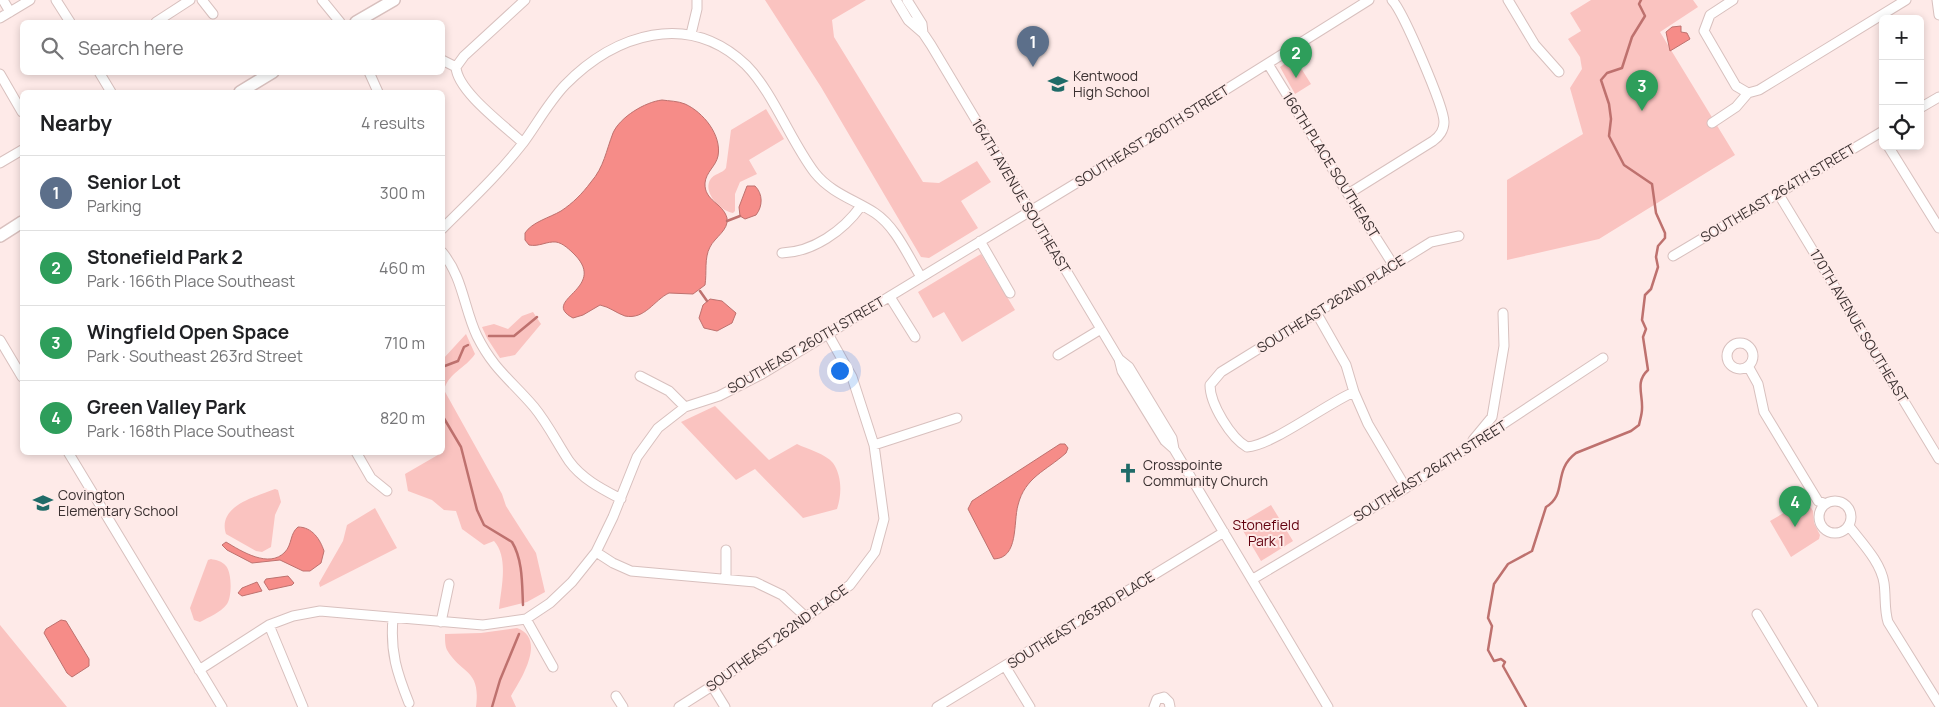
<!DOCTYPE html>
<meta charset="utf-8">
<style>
body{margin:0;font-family:Manrope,sans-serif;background:#f6f6f6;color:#202124}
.controls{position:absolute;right:15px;top:15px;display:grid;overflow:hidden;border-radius:8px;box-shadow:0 2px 8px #0003}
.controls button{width:45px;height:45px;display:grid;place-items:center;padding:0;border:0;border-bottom:1px solid #e0e0e0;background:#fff;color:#202124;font:25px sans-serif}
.you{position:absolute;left:839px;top:370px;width:18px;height:18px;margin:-12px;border:4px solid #fff;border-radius:50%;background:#1a73e8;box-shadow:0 0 0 8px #1a73e833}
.badge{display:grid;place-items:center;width:32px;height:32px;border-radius:50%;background:#2563eb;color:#fff;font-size:16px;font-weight:700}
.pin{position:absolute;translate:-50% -41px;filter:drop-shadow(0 1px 2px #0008)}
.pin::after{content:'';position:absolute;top:26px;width:18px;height:15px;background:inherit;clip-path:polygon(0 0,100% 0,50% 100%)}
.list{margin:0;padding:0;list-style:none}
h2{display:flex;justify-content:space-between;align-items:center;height:65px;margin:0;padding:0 20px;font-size:21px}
h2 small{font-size:16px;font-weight:400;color:#757577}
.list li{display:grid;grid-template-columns:32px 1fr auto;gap:15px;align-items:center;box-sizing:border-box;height:75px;padding:0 20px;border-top:1px solid #e0e0e0}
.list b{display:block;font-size:19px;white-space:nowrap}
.list p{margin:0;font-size:16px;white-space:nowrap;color:#757577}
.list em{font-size:16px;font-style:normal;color:#757577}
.icon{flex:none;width:28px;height:28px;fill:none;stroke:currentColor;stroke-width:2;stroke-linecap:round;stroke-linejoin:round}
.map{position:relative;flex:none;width:1939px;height:707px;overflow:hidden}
.search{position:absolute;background:#fff;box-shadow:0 2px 8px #0003;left:20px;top:20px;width:425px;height:55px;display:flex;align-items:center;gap:12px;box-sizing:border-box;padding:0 18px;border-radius:8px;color:#757577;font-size:19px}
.panel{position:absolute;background:#fff;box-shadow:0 2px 8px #0003;left:20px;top:90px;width:425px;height:365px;border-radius:8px}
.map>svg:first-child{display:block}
</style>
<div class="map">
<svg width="1939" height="707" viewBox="0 0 1939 707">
<rect width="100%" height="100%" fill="#feeae8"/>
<!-- green -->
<path fill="#fac3c0" d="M765,0h101l-34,20 2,17 89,145 16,1 38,-22 14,21 -30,19 17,27 -49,30 -8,-1 -100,-170z
M1591,0h102l5,7 -38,25 75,123 -136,84 -92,21v-80l76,-46 -13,-46 12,-19 -2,-12 -12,-18 13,-8 -11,-18z
M1294,57l17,27 -16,10 -15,-27z
M766,109l18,30 -35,21 8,14 -17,8 -5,12v17l-2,2c-13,-2 -30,-20 -23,-33 4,-7 12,-6 16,-12l5,-38z
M981,254l34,56 -53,32 -18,-30 -11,6 -15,-26z
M533,312l8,12 -26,31 -15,3 -13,-20 -5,-11 12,-3 14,5 14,-13z
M466,334l9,20c-10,15 -26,18 -31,36l58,104 4,12 30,47 9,39 -18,10 -28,7c2,-21 10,-51 -5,-68l-10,4 -22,-16 -6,-18 -12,-1 -12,-10 -24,-9 -3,-17 38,-22v-93z
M715,406l54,54 28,-16c10,5 29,10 36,19 9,13 9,31 4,46l-34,9 -48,-49 -19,11 -55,-58z
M275,489l3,1 3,12 -6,13 -4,32 -9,5 -6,-1 -30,-17c-9,-28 29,-37 49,-45z
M1806,500l7,11 1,12 6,12 -1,4 -28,18 -21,-36z
M1271,505l22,36 -32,20 -22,-37z
M375,508l22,40 -77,39 -1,-4 24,-42 4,-16z
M211,559c5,1 11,2 15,7 6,7 6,31 1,38 -7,9 -18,13 -27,18l-6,-2 -4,-12 18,-48z
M0,625l67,82h-67z
M517,628c30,11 4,51 -6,68l5,11h-40c5,-38 -14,-32 -29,-57 -2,-4 -2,-11 -2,-16l36,-1z"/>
<!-- water -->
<path fill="#f68c88" stroke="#be716e" d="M1681,26v6l6,1 3,6 -20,12 -4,-19 6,-5z
M662,100c7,1 16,1 23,4 18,8 37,31 33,52 -2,10 -12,16 -13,27 -1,18 18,20 22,35 2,12 -12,19 -17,29 -6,11 -3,26 -5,38l-12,9 -24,-1c-15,7 -24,27 -44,23 -9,-3 -15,-9 -25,-11l-17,10 -10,3c-34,-18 35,-29 2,-63 -5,-5 -12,-12 -19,-13 -9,-1 -17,5 -27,3l-4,-5v-7c7,-11 24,-15 36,-22 12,-8 21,-17 30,-29 13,-15 15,-31 22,-49 7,-16 32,-31 49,-33z
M747,186h8c8,8 8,20 1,29l-11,4 -5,-3 -1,-9z
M710,299l12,2 14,12 -4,10 -15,8 -13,-3 -5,-10 4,-13z
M1060,444h5l3,4 -2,5c-20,18 -41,24 -48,52 -5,18 1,53 -24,54l-26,-50 4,-8z
M298,527c14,0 22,12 26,24l-3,12 -11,8h-7l-23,-11 -28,3 -25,-13 -5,-5 4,-3c15,9 43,27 59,10 7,-7 5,-19 13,-25z
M288,576l6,7 -2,2 -23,5 -5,-8 2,-3z
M257,582l5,9 -20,5 -4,-3 4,-5z
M61,620l5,1 23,38v7l-17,11 -5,-4 -23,-40 2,-4z"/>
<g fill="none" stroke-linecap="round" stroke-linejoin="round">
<!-- stream -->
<path stroke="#be716e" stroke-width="2.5" d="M727,221l13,-5
M700,291l7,10
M489,336h25l23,-19
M442,367l16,-6 6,-14 4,-2
M442,415l19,32 16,63 7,15 28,17c11,18 10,43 11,63
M492,707l8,-27 19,-46
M1526,707l-23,-41 2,-4 -4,-3 -7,2 -6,-11 4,-24 -4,-8 6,-34 14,-20 24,-13 14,-44c22,-13 6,-36 30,-54l55,-22 8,-6c1,-5 3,-11 3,-16 1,-15 -7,-27 6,-39l-5,-33 3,-8 -4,-9 3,-25 6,-6 7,-22 -2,-10 2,-11 7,-8v-5l-9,-20 -4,-29 -28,-19 -15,-29 2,-17 -2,-15 -8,-24 6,-7 15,-5 10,-31 13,-21 -6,-12 2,-4"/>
<defs>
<path id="minor" d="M3,0l7,12
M56,0l14,22
M202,0l11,14
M322,0l18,22
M896,0l12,20 15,13 8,12 188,314 3,12 43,70 9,8 154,258
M907,0l15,24 1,9
M1508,0l27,45 24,27
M1733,0l-23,15 -6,16 32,55 12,7
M1937,0l2,15
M0,18l30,-18
M156,22l34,-22
M691,34l6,-25v-9
M442,60l14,7c1,24 49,59 67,76
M1268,64l80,130 46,72
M456,67l8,-11 61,-56
M99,72l12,20
M369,72l9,20
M0,74l22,38
M1920,108l19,-11
M1712,123l24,-16 12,-14 11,-3 147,-90
M1888,146l51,82
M0,163l22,-13
M1778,193l161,266
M1348,194l85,-53c6,-4 11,-11 11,-19 0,-15 -41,-111 -52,-122
M442,229c28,-28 57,-55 81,-86 14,-19 25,-40 42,-58 50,-51 123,-75 181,-20 27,27 45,77 69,108 16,20 40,27 60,40 21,14 33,43 46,64
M980,241l30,52
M442,252c21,25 22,57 35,84 17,34 34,44 57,71 14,17 23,36 35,54 13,18 33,28 52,38
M782,253c31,-1 61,-22 79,-47
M1673,256l210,-125
M890,297l25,40
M1317,314l29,51 8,27 14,32 38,64
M0,340l22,37
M1727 356a13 13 0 1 1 26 0a13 13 0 1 1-26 0Z
M1058,355l43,-26
M1119,359l10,8 43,71 2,11
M1748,366l10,18 6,28 54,89 8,3
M640,376l29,15 16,16
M1354,392c-28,12 -81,53 -107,55 -16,-9 -37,-43 -37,-62l11,-13 210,-130 28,-6
M1473,440l19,-23 12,-71 -1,-33
M874,445l83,-27
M68,452l154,255
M356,452l15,26 16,13
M1819 517a16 16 0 1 1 32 0a16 16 0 1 1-32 0Z
M1849,526c12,16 32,36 35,57 2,14 0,26 4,39l51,82
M596,552l17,11 18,8 124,11 27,13 25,23
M726,578v-28
M1253,579l153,-91 197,-130
M1757,614l56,93
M393,619c-3,33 4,54 16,84
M526,619l27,48
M441,622l8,-38
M269,625l34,82
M1005,666l25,41
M199,670l70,-45 24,-9 27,-5 163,14 43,-6 24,-16 22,-21 24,-30 17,-35 24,-60 21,-29 27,-21 34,-11 43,-22 321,-195 286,-179
M712,686l13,21
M616,696l7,11
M679,707l33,-21 138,-101 25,-33 9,-33 -10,-74 -22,-68 -24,-43
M937,707l287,-175
M1154,707l3,-8 7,-2 5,5 1,5"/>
<path id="major" d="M356,22l38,-22
M240,92l33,-20
M0,236l22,-14"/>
</defs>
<!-- minor casing -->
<use href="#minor" stroke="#d8c0be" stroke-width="11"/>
<!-- major casing -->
<use href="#major" stroke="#d8c0be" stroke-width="14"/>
<!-- minor -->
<use href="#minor" stroke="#fff" stroke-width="9"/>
<!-- major -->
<use href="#major" stroke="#fff" stroke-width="11"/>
</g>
<!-- icons -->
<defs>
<symbol id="school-bare" viewBox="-9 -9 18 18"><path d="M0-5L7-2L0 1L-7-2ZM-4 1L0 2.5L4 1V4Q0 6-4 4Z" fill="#1f6b68" stroke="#feeae8" stroke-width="2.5" paint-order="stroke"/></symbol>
<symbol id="church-bare" viewBox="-9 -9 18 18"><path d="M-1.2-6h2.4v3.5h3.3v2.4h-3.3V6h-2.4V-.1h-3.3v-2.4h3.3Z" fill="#1f6b68" stroke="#feeae8" stroke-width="2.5" paint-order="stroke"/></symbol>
</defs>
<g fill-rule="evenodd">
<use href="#school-bare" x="1044" y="70" width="28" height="28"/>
<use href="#church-bare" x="1114" y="459" width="28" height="28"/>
<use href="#school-bare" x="29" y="489" width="28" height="28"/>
</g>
<g text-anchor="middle" stroke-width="4" stroke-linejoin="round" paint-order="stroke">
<!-- poi labels -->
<g font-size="14" fill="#3b3131" stroke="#feeae8" text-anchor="start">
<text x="1073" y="81">Kentwood<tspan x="1073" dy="16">High School</tspan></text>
<text x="1143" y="470">Crosspointe<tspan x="1143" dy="16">Community Church</tspan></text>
<text x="58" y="500">Covington<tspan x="58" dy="16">Elementary School</tspan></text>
</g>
<!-- street labels -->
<g font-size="14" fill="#3b3131" stroke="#feeae8">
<text transform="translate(1152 136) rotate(-32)" y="5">SOUTHEAST 260TH STREET</text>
<text transform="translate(1331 165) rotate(58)" y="5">166TH PLACE SOUTHEAST</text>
<text transform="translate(1778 193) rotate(-31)" y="5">SOUTHEAST 264TH STREET</text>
<text transform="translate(1021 196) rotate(59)" y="5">164TH AVENUE SOUTHEAST</text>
<text transform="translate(1331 304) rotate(-32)" y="5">SOUTHEAST 262ND PLACE</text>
<text transform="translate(1859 326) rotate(59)" y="5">170TH AVENUE SOUTHEAST</text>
<text transform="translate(806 345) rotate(-30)" y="5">SOUTHEAST 260TH STREET</text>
<text transform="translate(1430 471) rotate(-32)" y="5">SOUTHEAST 264TH STREET</text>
<text transform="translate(1081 620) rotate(-32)" y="5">SOUTHEAST 263RD PLACE</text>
<text transform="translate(777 638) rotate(-36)" y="5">SOUTHEAST 262ND PLACE</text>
</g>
<!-- park labels -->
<g font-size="14" fill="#62000e" stroke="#feeae8">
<text x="1266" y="530">Stonefield<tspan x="1266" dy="16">Park 1</tspan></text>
</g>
</g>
</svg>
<div class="controls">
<button>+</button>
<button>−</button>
<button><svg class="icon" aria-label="locate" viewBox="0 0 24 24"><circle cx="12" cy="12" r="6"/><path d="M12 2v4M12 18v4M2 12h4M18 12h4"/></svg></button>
</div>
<div class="you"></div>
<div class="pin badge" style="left:1033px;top:67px;background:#5c6f8a">1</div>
<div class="pin badge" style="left:1296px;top:78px;background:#2e9e5b">2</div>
<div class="pin badge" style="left:1642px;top:111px;background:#2e9e5b">3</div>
<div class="pin badge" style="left:1795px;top:527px;background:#2e9e5b">4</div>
<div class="search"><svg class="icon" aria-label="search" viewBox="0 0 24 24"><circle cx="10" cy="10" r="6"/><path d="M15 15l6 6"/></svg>Search here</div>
<section class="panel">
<h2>Nearby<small>4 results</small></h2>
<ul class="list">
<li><span class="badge" style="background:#5c6f8a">1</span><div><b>Senior Lot</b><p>Parking</p></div><em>300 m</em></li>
<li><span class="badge" style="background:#2e9e5b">2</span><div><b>Stonefield Park 2</b><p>Park · 166th Place Southeast</p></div><em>460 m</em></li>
<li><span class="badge" style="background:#2e9e5b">3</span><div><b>Wingfield Open Space</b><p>Park · Southeast 263rd Street</p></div><em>710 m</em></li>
<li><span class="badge" style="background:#2e9e5b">4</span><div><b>Green Valley Park</b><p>Park · 168th Place Southeast</p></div><em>820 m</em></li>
</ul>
</section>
</div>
